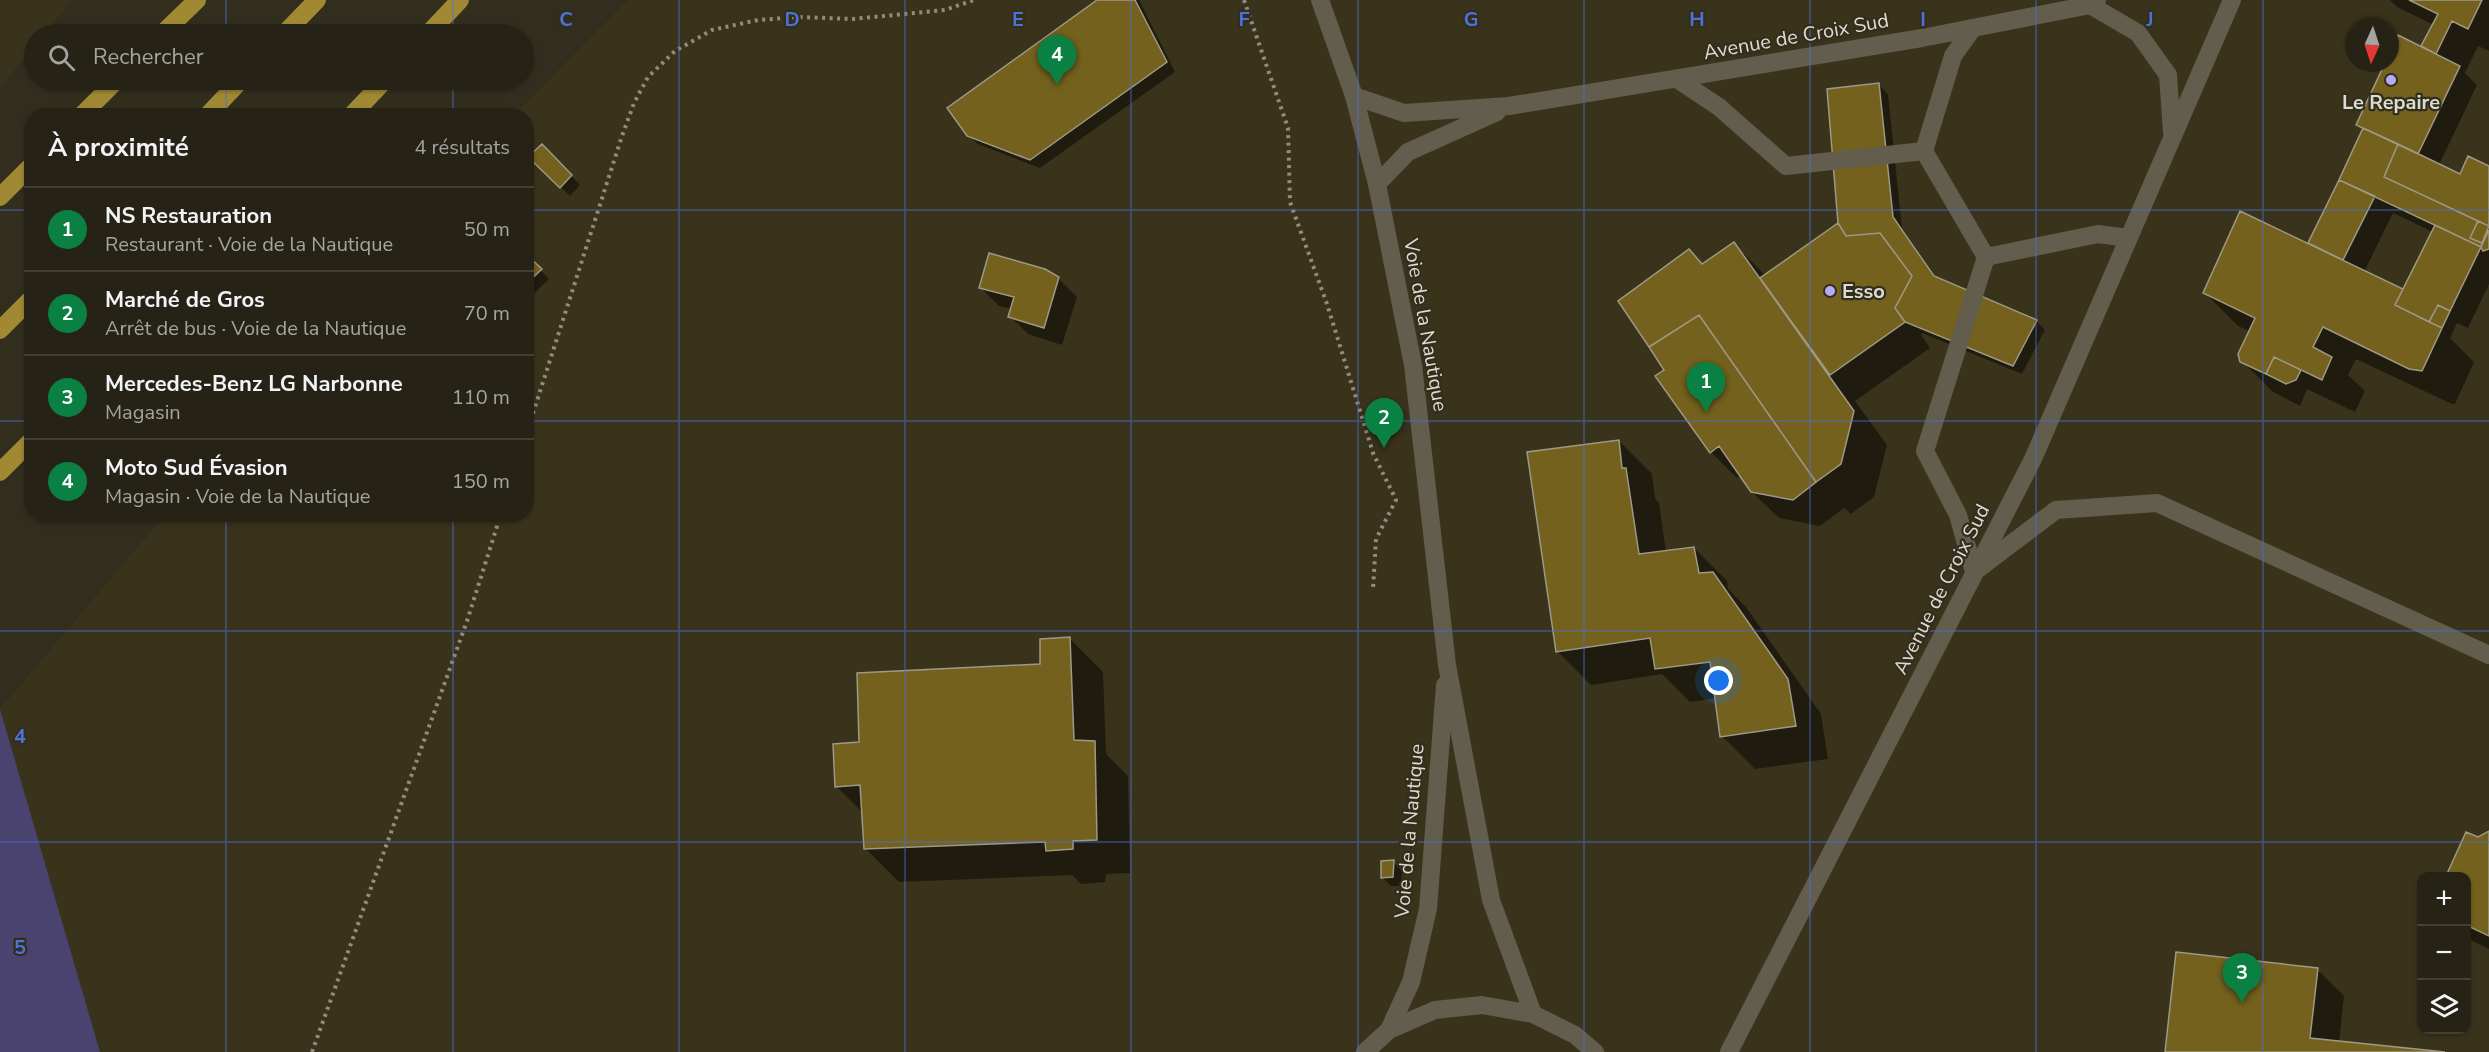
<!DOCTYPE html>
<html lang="fr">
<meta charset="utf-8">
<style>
body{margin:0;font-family:"Nunito Sans",sans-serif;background:#2e2a1f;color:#f1f3f6}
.controls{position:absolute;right:18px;bottom:18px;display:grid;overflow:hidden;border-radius:12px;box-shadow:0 2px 4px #0004}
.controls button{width:54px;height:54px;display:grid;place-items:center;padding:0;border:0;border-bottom:2px solid #423f35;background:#262216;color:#f1f3f6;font:30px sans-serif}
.compass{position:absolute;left:2345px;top:18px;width:54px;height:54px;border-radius:50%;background:#262216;box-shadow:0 2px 4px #0004;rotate:183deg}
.you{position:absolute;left:1719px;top:681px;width:21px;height:21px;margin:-15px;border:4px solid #fff;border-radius:50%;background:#1a73e8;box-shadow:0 0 0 9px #1a73e833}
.badge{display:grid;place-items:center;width:39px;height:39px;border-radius:50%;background:#0b8043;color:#fff;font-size:20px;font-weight:700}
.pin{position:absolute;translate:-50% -50px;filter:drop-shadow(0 2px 3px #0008)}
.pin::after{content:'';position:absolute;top:32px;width:21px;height:18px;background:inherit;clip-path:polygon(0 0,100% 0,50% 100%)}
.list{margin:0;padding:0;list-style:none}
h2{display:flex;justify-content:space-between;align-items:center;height:78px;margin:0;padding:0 24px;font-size:26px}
h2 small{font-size:20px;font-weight:400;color:#a4a4a1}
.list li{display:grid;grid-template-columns:39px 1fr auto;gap:18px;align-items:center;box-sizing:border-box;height:84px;padding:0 24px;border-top:2px solid #423f35}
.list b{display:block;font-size:22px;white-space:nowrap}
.list p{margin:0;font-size:20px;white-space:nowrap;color:#a4a4a1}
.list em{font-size:20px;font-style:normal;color:#a4a4a1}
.icon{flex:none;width:33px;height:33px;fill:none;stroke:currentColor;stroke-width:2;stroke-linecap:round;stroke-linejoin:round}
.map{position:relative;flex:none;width:2489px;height:1052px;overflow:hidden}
.search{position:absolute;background:#262216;box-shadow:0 2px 4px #0004;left:24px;top:24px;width:510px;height:66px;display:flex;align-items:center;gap:15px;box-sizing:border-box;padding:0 21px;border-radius:33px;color:#a4a4a1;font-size:22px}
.panel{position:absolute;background:#262216;box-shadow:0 2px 4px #0004;left:24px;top:108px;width:510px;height:414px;border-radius:24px}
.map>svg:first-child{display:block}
</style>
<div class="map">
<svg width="2489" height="1052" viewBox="0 0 2489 1052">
<rect width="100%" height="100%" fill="#322e1e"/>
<!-- built -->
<path fill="#3a331c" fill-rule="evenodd" d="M0,0h72l-28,34h-10v12l-34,42z
M628,0h1861v1052h-2389l-100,-343 165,-194 361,-1v-398l-12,-1zM2354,27h36v36h-36zM2422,876h44v154h-44z"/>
<!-- green -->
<path fill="#4a436f" d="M0,709l100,343h-100z"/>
<!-- shadow -->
<path fill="#0007" fill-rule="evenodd" d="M1100,0h39l36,72 -135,96 -62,-24 -10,-9z
M2390,0h99v51l-11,-5 -13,27 12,12 -38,80 21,11 29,-9v117l-21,44 -11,-5 -7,15 24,24 -19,42h-3l-96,-45 -8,16 17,16 -10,21 -48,-23 -7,17 -27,-14 -33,-33 11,-27 -13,-6 -33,-33 104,-48 55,-114 -6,-7 29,-61h3v-7l38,-5 -5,-5 11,-21 -37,-18zM2393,213l40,19 -29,60 -40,-20z
M1879,85l9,9 14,134 35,51 99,42 9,9 -23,44 -100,-41 -1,2 9,13 -75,53 32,44 -13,52 -23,17 -7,-6 -24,18 -41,-8 -27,-26 -11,-17 -4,3 -26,-26 -45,-82 23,-119 15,14 30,-21 31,31 74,-52z
M542,146l38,39 -10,11 -40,-39z
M528,258l21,21 -23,22v-41z
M1058,278l19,19 -15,48 -34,-11 -18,-18 2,-7 -13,-3 -18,-18z
M1619,441l33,33 3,24 4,5 7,49 28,-4 33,33 1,8 18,18 75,107 7,45 -73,10 -33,-33 -5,-38 -27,4 -28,-28 -71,11 -33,-33z
M1070,639l33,33 3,82 22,22 2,97 -24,1 -1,8 -24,2 -9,-9 -173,7 -33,-33 -2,-35 -28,-28 24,-42 182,-78z
M2489,833v116l-23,-11v-62h-18l19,-42 11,5z
M1393,862l9,9 -1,15h-10l-9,-9z
M2317,969l27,27 -5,46 91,10h-264z"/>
<!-- building -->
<path fill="#74611d" stroke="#9e9986" stroke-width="1.5" d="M1097,0h38l32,62 -137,98 -63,-24 -20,-28z
M2409,0h73l-14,29 -16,-8 -16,33 -15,-8 17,-32z
M2398,35l62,31 -42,88 -62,-29 29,-62h5v-10z
M1879,83l14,134 41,59 103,44 -24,46 -108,-44 -10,-14 17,-32 -32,-43 -34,3 -8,-13 -11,-134z
M2363,128l35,16 -14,33 94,44 -8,17 12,5 -1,4 -142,-67z
M542,144l30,31 -12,13 -32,-31z
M2398,144l62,30 8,-18 21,10v60l-105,-49z
M2339,180l36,16 -32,64 -35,-17z
M2240,211l163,78 -8,16 47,23 -20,43 -13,-2 -86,-42 -10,20 19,10 -10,23 -48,-23 -8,17 -26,-12 -2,-8 17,-36 -52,-25z
M2478,221l11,5 -7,17 -12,-5z
M1838,223l8,13 34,-3 32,43 -17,32 10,14 -75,53 -70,-97z
M2435,225l46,22 -31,64 -12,-6 -9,17 -34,-17z
M2489,230v19l-6,2 -2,-4z
M1734,242l120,169 -13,53 -25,18 -117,-167 -50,32 -31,-46 71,-52 13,15z
M989,253l56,16 14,8 -15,51 -36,-11 6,-20 -35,-9z
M528,256l14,13 -16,15v-26z
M2438,305l12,6 -8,17 -13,-6z
M1699,315l117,167 -23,18 -42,-8 -32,-46 -9,7 -55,-77 9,-6 -15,-23z
M2274,357l27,13 -5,10 -10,4 -20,-10z
M1619,440l3,28h4l13,86 55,-7 5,26 14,-1 75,107 8,47 -76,11 -10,-75 -55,7 -5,-31 -94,14 -29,-200z
M1070,637l4,103 21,1 2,99 -24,1v8l-27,2 -1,-9 -181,7 -4,-64 -25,2 -2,-43 26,-2 -2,-69 183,-9v-25z
M2489,831v105l-23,-11v-49h-20l20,-44 12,5z
M1394,860l-1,17 -12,1v-17z
M2176,952l142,16 -8,70 135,14h-280z"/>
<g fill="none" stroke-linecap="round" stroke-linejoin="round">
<!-- path -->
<path stroke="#908c80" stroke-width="4" stroke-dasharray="3 4.5" stroke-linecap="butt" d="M1244,0l44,128 2,74 37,102 46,149 23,47 -20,39 -3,50
M526,435l96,-299 12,-33 14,-26 27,-26 37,-21 46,-10 41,-3 54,2 92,-9 29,-10
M312,1052l155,-431 34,-107"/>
<!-- service -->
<path stroke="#625d4c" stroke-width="18" d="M1973,28l-20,28 -29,95 62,106 -61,194 33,64 16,57 82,-62 101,-7 332,152
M1677,79l42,28 67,59 138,-15
M1986,257l112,-23 30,4"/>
<!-- minor -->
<path stroke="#625d4c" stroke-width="18" d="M2090,5l48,28 30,42 4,57
M1354,96l50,17 105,-7 413,-68 168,-33 7,-5
M1377,184l31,-32 89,-40
M1729,1052l304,-593 199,-459"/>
<!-- tertiary -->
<path stroke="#625d4c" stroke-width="18" d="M1320,0l34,96 23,88 36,181 34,300 44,235 42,114
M1389,1030l22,-48 17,-73 17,-224
M1365,1052l24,-22 46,-20 47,-5 51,9 42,21 20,17"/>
<!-- motorway -->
<path stroke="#a18934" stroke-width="18" d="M162,34l35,-34
M284,34l33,-34
M428,34l32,-34
M81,116l36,-36
M207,116l34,-36
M351,116l34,-36
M0,197l32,-32
M0,330l32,-32
M0,472l32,-32"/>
</g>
<!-- grid -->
<path fill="none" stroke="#4d71d6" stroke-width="1.5" stroke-opacity="0.55" d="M226,0v34M453,0v34M679,0v1052M905,0v1052M1131,0v1052M1358,0v1052M1584,0v1052M1810,0v1052M2036,0v1052M2263,0v1052M226,80v36M453,80v36M0,210h32M526,210h1963M0,421h32M526,421h1963M226,514v538M453,514v538M0,631h2489M0,842h2489"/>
<!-- markers -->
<g fill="#b7abf8" stroke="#322e1e" stroke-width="2">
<circle cx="2391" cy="80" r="6"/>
<circle cx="1830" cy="291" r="6"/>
</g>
<g text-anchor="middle" stroke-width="4.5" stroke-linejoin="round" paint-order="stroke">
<!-- street labels -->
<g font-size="20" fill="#dedbd1" stroke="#322e1e">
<text transform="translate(1796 36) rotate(-10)" y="7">Avenue de Croix Sud</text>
<text transform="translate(1426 325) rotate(80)" y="7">Voie de la Nautique</text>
<text transform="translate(1941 589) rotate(-63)" y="7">Avenue de Croix Sud</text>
<text transform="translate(1409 831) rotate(-85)" y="7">Voie de la Nautique</text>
</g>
<!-- poi labels -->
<g font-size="20" font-weight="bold" fill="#dedbd1" stroke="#322e1e">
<text x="2391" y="109">Le Repaire</text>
<text x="1842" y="298" text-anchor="start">Esso</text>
</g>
</g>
<g font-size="20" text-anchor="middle" font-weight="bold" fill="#4d71d6" stroke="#322e1e" stroke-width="4.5" stroke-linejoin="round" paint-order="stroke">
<text x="566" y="26">C</text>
<text x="792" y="26">D</text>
<text x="1018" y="26">E</text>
<text x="1244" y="26">F</text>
<text x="1471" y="26">G</text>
<text x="1697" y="26">H</text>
<text x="1923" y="26">I</text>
<text x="2150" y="26">J</text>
<text x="20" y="743">4</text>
<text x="20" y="954">5</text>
</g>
</svg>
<div class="controls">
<button>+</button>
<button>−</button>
<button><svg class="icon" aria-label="layers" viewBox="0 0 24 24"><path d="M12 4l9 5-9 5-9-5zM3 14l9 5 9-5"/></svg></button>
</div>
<svg class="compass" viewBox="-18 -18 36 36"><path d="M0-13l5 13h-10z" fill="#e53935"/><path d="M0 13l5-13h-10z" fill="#a4a4a1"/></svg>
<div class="you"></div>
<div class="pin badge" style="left:1706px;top:412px">1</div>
<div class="pin badge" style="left:1384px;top:448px">2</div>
<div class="pin badge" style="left:2242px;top:1003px">3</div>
<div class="pin badge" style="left:1057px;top:85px">4</div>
<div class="search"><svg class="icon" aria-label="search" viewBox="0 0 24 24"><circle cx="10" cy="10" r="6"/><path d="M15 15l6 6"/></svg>Rechercher</div>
<section class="panel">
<h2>À proximité<small>4 résultats</small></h2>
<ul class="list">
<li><span class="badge">1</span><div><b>NS Restauration</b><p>Restaurant · Voie de la Nautique</p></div><em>50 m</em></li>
<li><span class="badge">2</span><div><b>Marché de Gros</b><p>Arrêt de bus · Voie de la Nautique</p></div><em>70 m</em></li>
<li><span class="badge">3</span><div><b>Mercedes-Benz LG Narbonne</b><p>Magasin</p></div><em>110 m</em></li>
<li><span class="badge">4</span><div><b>Moto Sud Évasion</b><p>Magasin · Voie de la Nautique</p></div><em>150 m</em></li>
</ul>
</section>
</div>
